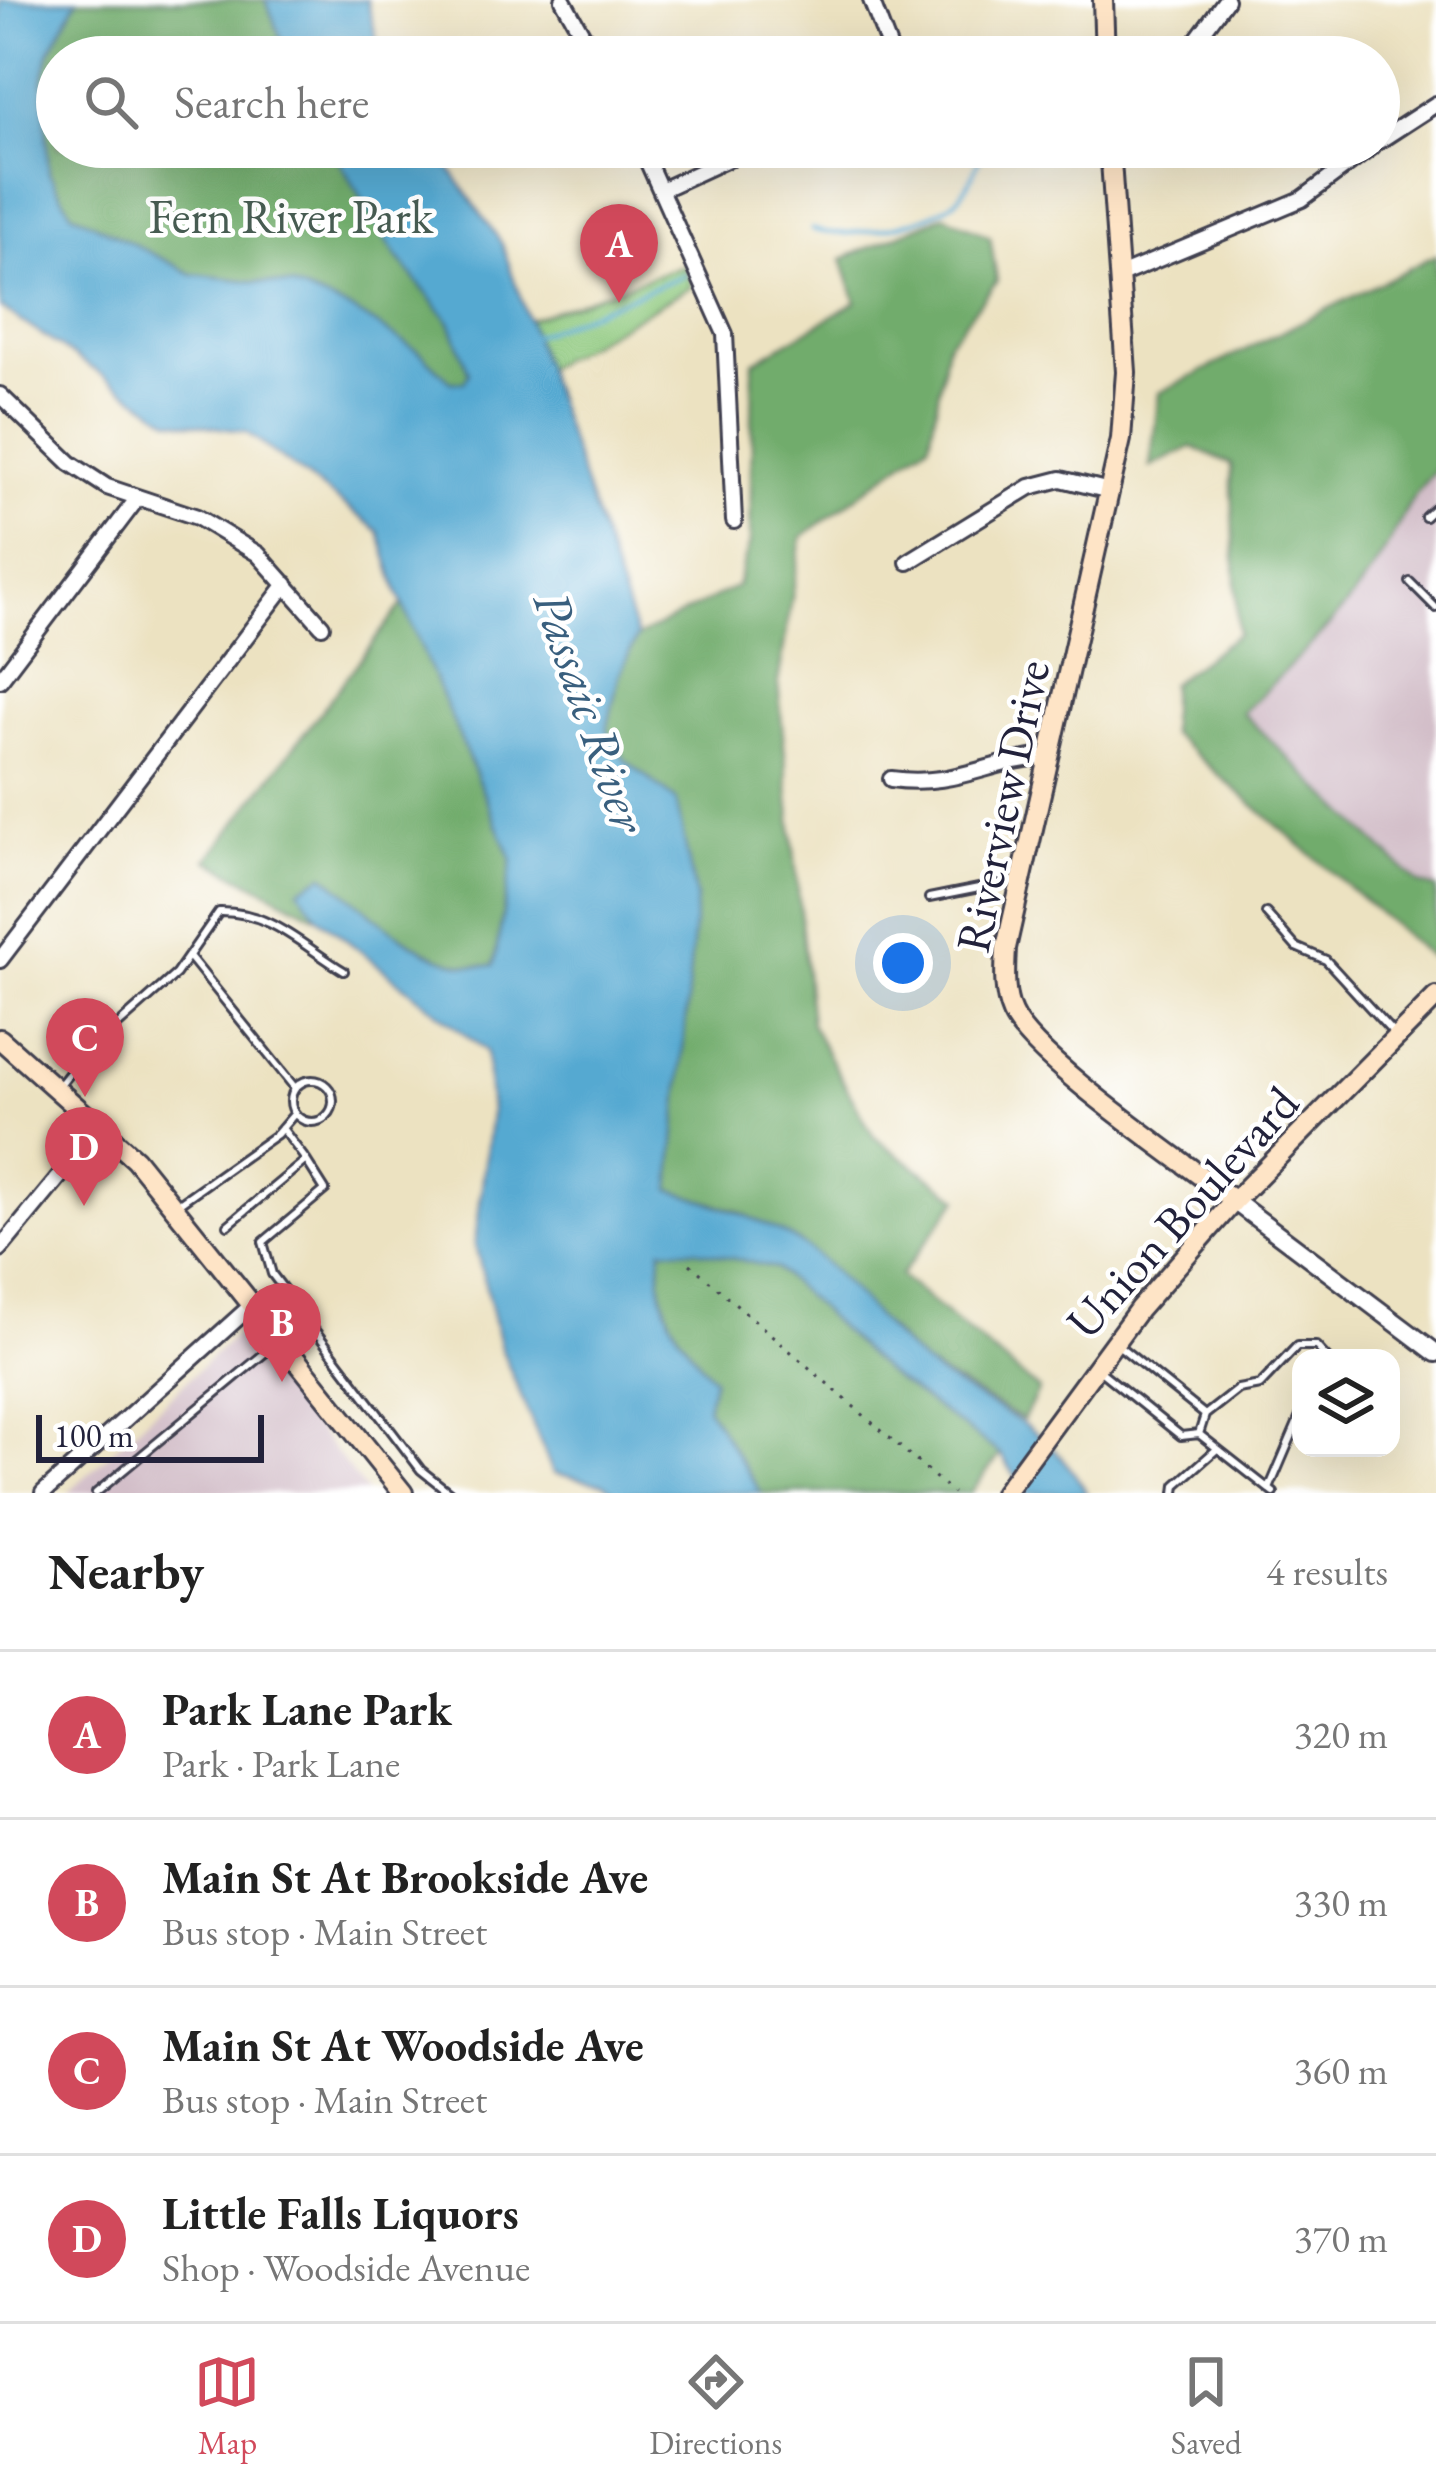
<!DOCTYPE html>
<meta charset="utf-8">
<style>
body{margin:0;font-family:"EB Garamond",serif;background:#f6f6f6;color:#222}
.controls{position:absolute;right:36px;bottom:36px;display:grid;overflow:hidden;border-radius:24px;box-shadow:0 12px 48px #0002}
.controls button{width:108px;height:108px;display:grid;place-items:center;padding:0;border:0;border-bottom:3px solid #e0e0e0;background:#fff;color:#222;font:60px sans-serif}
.scale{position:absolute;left:36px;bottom:30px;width:228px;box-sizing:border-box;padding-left:12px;border:6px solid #22223b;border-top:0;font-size:33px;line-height:42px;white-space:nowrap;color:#22223b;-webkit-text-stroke:9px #fff;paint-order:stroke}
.you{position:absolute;left:903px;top:963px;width:42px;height:42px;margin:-30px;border:9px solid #fff;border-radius:50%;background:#1a73e8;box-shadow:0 0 0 18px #1a73e833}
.badge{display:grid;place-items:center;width:78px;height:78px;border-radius:50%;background:#d1495b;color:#fff;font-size:39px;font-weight:700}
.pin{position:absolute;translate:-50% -99px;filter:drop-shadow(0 3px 6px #0008)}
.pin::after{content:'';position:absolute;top:63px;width:42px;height:36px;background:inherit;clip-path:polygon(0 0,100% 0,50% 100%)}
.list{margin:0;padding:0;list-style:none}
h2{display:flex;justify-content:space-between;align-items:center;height:156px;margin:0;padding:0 48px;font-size:51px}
h2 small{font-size:39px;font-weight:400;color:#767676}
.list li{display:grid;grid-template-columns:78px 1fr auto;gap:36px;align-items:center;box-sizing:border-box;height:168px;padding:0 48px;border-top:3px solid #e0e0e0}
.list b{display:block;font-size:45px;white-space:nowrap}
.list p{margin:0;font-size:39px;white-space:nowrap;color:#767676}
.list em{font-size:39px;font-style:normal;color:#767676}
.icon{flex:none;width:66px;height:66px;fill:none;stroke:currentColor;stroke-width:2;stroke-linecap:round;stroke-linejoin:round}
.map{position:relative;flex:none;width:1436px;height:1493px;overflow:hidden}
.search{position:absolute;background:#fff;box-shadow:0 12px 48px #0002;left:36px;right:36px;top:36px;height:132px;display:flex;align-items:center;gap:30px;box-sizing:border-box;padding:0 42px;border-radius:66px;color:#767676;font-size:45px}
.sheet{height:828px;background:#fff}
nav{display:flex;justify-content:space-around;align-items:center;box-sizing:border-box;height:168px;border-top:3px solid #e0e0e0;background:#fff;font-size:33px;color:#767676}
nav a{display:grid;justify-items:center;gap:6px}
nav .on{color:#d1495b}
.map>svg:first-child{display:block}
</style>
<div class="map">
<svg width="1436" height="1493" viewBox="0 0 1436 1493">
<rect width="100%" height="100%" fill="#fff"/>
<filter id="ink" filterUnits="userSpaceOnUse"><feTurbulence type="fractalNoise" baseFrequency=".00833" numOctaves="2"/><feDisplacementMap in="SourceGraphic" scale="24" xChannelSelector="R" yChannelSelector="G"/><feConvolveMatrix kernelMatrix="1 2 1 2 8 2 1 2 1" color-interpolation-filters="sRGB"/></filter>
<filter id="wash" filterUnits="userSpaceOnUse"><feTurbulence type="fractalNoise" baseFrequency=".004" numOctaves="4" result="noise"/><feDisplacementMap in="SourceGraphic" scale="48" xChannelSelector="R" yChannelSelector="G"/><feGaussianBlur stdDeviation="2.7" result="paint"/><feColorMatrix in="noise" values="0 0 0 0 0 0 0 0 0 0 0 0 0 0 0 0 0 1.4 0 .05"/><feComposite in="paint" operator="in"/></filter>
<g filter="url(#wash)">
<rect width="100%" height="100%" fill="#ece2c1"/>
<!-- industrial -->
<path fill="#d2bdc8" d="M1436,470v419l-17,-4 -177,-172 59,-56 81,-100 28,-61z
M240,1330l127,163h-299z"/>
<!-- green -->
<path fill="#8cc77c" stroke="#57745c" stroke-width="3" d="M684,265l8,21 -147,82 -17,-48z"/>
<!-- forest -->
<path fill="#71ac6c" stroke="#4a6754" stroke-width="3" d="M77,0h189l22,57h-231v90h274l66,110 53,65 19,51 -4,9h-14l-30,-29 -67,-42 -62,-25 -100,-12 -121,-62 -22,-39 -6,-92 6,-28z
M945,215l45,22 7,44 -50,63 -17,98 -128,95 -24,146 33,341 63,113 85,61 -59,78 139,114 -16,30 -98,-55 -125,-122 -62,-32 -68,-21 6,-390 -51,-40 -18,-30 12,-55 18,-38 100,-51 13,-44 3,-180 103,-60 -14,-43z
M1436,255v215c-32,32 -33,52 -55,87 -36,59 -90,108 -139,156l177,171 17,5v62l-6,6 -260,-224v-49l68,-50 -7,-170 -39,-17 -42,20 9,-74z
M403,603l109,257 -18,105c-63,10 -122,-53 -170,-90l-24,14 19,29 -111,-58z
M662,1248l35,2 79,18 111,105 114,81 -31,39h-209l-54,-85 6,-30c-35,-40 -61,-76 -51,-130z"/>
<!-- water -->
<path fill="#55a9d1" stroke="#3c6686" stroke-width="3" d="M0,0h77l-28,53 -6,28 6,92 22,39 121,62 100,12 62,25 67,42 30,29h13l5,-9 -19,-51 -53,-65 -66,-110h104l67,97 135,393 -18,38 -12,55 18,30 51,40 20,98 -25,292c43,14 88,27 127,52 48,32 81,86 126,122 64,49 117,50 163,129h-61l-25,-39 -114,-81 -111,-105 -80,-18 -34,-1c-10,54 16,89 51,129l-6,30 54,85h-144l-13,-9 -51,-11 -52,-125 -26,-104 16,-131 -5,-62 -167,-133 -20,-29 25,-14c47,36 107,101 170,90l18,-105 -114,-267 -19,-62 -133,-99 -76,-12 -170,-113z
M266,0h101l14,57h-93z"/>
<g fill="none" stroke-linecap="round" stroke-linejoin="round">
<!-- stream -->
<path stroke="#55a9d1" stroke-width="4.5" d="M812,229c32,13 122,-6 146,-31 13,-14 19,-34 26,-51
M528,338l156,-63"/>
</g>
</g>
<g filter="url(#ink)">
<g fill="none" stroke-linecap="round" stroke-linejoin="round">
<defs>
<path id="service" d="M1425,517l11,-10
M1410,582l26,26
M929,898l90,-18
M1266,913l30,34 30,13 68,74
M189,956l106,132
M291 1101a21 21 0 1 1 42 0a21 21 0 1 1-42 0Z
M59,1086l23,-29 94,-83 43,-62c52,-1 83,34 125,59
M306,1160l19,30 -62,52 9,32 149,196 29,23
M178,1204l99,-70 18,-21
M228,1225l78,-65 -24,-32
M1099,1370l82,66 18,-2 6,-19 -87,-70
M1205,1415l33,-26 22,-4 37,-39h19l11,12
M1199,1434l75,59
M1269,1489l32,-75
M96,1493l182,-151
M1175,1493l1,-8 41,-36"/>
<path id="minor" d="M563,0l32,57
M871,0l22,57
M1184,57l42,-57
M1379,141l57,-37
M641,147l84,187 9,187
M663,189l91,-42
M1118,276l184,-77 70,-52
M0,395l70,68 37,24 90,30 61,37 64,72
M908,562l122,-75 31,-8 49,12
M0,680l137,-181
M891,779c65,9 97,-19 159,-23
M0,960l286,-376
M0,1249l102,-124
M43,1493l208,-187"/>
<path id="tertiary" d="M1234,1201l202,152"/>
<path id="secondary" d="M1103,0l2,57
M1110,147l16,225 -5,67 -115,509c-1,21 -3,45 6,65 21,47 174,150 222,188
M0,1039l135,120 268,334
M1004,1493l135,-184 95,-108 202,-204"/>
</defs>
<!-- service casing -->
<use href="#service" stroke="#403f4f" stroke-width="12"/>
<!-- minor casing -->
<use href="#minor" stroke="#403f4f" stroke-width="20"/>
<!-- tertiary casing -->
<use href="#tertiary" stroke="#403f4f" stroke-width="22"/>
<!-- secondary casing -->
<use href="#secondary" stroke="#403f4f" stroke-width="24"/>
<!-- path -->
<path stroke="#403f4f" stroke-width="3" stroke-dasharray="3 9" stroke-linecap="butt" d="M690,1264l263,229"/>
<!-- service -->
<use href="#service" stroke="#fff" stroke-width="6"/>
<!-- minor -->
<use href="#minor" stroke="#fff" stroke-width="14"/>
<!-- tertiary -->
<use href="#tertiary" stroke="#fff" stroke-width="16"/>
<!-- secondary -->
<use href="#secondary" stroke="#fee4c6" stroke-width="18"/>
</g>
</g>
<g text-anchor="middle" stroke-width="9" stroke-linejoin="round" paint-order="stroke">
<!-- park labels -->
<g font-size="48" fill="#475c52" stroke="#fff">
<text x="291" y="233">Fern River Park</text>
</g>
<!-- street labels -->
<g font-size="48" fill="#22223b" stroke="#fff">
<text transform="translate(1002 806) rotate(-78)" y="17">Riverview Drive</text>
<text transform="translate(1182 1212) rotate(-48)" y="17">Union Boulevard</text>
</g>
<!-- water labels -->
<g font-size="51" font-style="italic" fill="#395f7e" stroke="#fff">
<text transform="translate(591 711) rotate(71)" y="18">Passaic River</text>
</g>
</g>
</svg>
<div class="controls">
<button><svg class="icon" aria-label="layers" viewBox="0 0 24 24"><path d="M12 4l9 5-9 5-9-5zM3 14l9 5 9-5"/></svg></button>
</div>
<div class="scale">100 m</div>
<div class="you"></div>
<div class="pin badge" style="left:619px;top:303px">A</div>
<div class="pin badge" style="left:282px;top:1382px">B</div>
<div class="pin badge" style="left:85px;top:1097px">C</div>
<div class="pin badge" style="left:84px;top:1206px">D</div>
<div class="search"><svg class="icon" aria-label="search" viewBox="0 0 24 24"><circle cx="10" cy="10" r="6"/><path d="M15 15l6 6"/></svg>Search here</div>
</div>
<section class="sheet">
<h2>Nearby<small>4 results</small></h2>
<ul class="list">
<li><span class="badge">A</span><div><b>Park Lane Park</b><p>Park · Park Lane</p></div><em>320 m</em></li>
<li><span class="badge">B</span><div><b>Main St At Brookside Ave</b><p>Bus stop · Main Street</p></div><em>330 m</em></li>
<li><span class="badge">C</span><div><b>Main St At Woodside Ave</b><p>Bus stop · Main Street</p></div><em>360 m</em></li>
<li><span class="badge">D</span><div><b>Little Falls Liquors</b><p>Shop · Woodside Avenue</p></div><em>370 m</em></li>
</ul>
</section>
<nav>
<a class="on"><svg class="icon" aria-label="map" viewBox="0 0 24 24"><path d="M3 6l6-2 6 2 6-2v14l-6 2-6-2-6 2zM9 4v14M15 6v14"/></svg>Map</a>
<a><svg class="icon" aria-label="directions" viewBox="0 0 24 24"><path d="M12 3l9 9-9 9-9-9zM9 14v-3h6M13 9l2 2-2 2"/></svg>Directions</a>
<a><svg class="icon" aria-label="saved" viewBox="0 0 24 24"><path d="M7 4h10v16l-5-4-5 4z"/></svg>Saved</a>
</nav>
